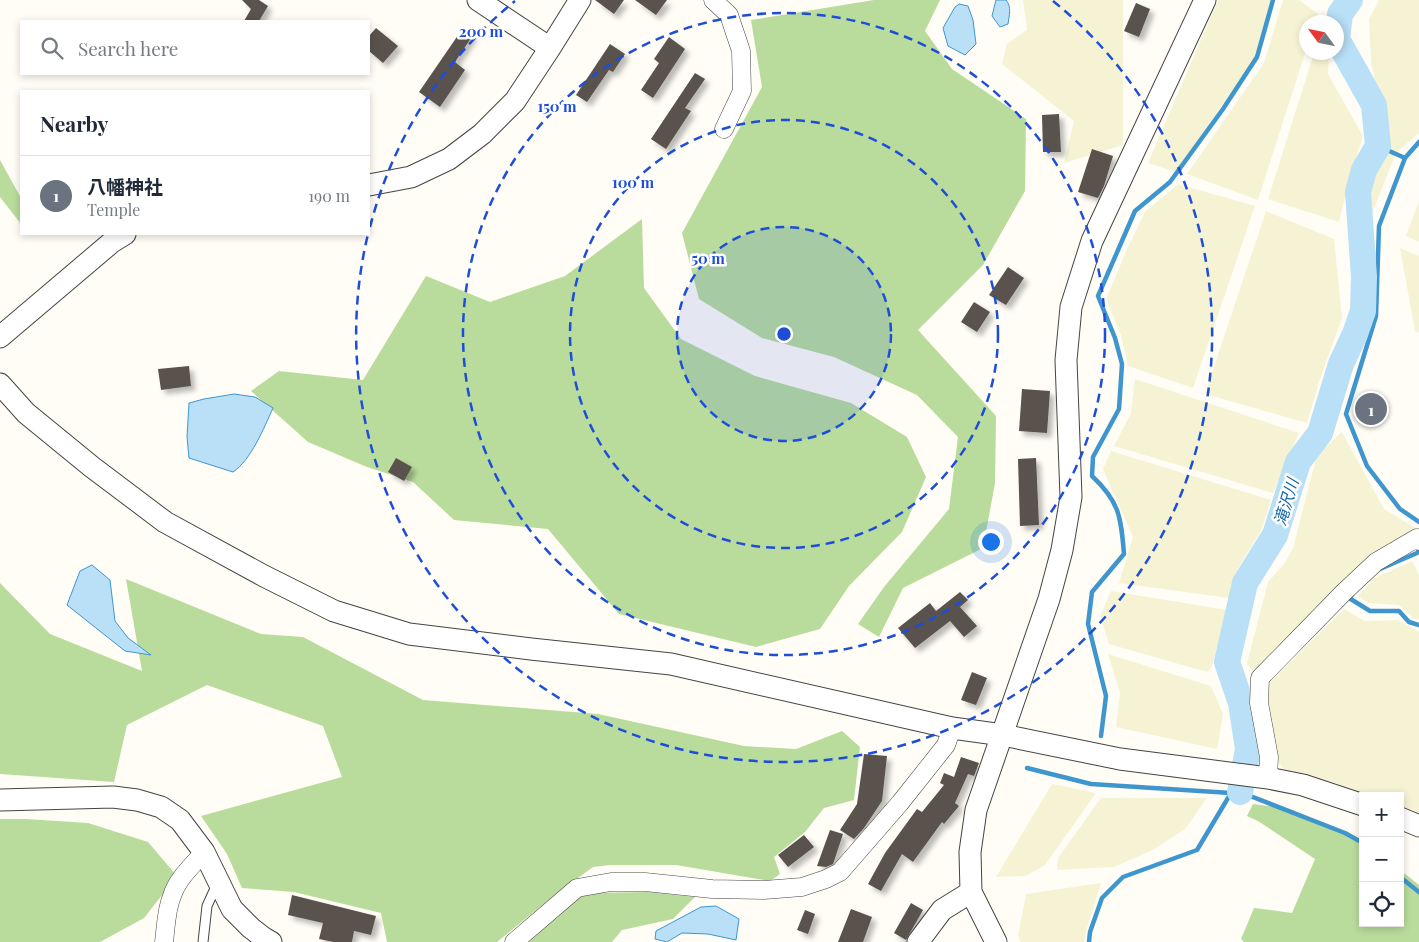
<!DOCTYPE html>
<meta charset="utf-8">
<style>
body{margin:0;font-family:"Playfair Display","Noto Sans JP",serif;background:#f2f2f3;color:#1f2937}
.controls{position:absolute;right:15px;bottom:15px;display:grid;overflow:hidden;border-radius:0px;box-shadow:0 2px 8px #0003}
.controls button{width:45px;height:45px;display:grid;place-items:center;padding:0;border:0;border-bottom:1px solid #e0e1e3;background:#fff;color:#1f2937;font:25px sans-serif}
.compass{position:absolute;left:1299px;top:15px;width:45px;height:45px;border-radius:50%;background:#fff;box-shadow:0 2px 8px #0003;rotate:303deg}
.you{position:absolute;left:990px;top:541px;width:18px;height:18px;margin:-12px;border:4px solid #fff;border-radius:50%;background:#1a73e8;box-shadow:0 0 0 8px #1a73e833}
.badge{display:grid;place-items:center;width:32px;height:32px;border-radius:50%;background:#c4262e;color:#fff;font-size:16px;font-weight:700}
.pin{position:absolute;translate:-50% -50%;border:2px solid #fff;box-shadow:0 1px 5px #0006}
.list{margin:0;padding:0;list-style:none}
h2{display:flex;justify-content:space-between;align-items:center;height:65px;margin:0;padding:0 20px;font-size:21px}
h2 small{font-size:16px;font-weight:400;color:#747a83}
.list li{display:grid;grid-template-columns:32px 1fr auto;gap:15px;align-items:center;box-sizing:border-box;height:80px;padding:0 20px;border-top:1px solid #e0e1e3}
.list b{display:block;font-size:19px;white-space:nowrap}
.list p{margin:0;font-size:16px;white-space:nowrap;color:#747a83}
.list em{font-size:16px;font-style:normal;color:#747a83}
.icon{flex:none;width:28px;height:28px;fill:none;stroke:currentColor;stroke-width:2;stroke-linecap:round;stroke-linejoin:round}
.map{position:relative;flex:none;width:1419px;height:942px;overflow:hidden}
.search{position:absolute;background:#fff;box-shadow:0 2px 8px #0003;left:20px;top:20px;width:350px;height:55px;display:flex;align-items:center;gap:12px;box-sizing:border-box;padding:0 18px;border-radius:0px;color:#747a83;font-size:19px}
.panel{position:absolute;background:#fff;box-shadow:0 2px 8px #0003;left:20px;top:90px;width:350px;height:145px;border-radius:0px}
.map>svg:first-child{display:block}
</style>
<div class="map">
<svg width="1419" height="942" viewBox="0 0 1419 942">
<defs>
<filter id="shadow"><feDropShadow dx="4.5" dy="4.5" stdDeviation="2.5" flood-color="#0004"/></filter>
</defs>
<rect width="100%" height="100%" fill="#fffdf5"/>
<!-- farmland -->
<path fill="#f6f3d4" d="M1023,0h100v145l-59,18 10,-42 -72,-57 5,-20 20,-14z
M1218,0h55l-18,57 -79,115 -28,-9z
M1283,0h16l19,14 -3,8h-9v28l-48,150 -71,-26 77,-111z
M1379,0h40v133l-23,20 -27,68v-46l16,-43 -14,-70 -2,-43z
M1314,53h15l-1,21 35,62 -13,41 -11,45 -71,-23z
M1178,184l77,22 -62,182 -65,-22 -7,-31 -15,-36 22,-52 17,-35z
M1419,201v41l-13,-6z
M1266,211l68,28 8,79 -22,61 -13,44 -102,-29z
M1400,248l19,8v77l-4,-2z
M1135,379l164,54 -26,60 -159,-47 17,-33z
M1342,432l42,77 33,20 -49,32 -114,114 -7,-12 21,-81 17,-19 8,-15 24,-93z
M1111,451l160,49 -10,31 -23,37 -9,30 -110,-15 14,-46 -30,-68z
M1412,561l7,14v44h-5l-15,-14 -31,-2 -10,-7 15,-17z
M1111,591l116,19 -15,56 -5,6 -98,-28 -9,-28z
M1344,609l21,12 32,-1 22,12v187l-19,-8v-15h-34l-30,-13 -47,-8 -11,-13 -17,-62 7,-16z
M1108,654l103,32 12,28 -6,35 -101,-22 4,-34z
M1052,784l44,9 -51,72 -19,11 -30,1z
M1101,798h106l-22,31 -32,21 -39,17 -57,3 1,-12z
M1101,883l-14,45 -3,14h-63l-3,-6 8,-42z"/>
<!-- forest -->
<path fill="#b9dc9c" d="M874,0h66l-15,31 27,38 74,50 -1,72 -42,74 -65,65 78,86 -1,67 -12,65 -80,40 -24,49 -21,-13 26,-37 65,-78 9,-72 -41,-42 -83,-38 -72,-19 -63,-39 -17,-66 80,-146 -11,-67z
M0,160l21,38v26l-21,-27z
M642,219l2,69 37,51 74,37 96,27 56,34 19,40 -24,55 -53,54 -29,43 -64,18 -137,-33 -71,-85 -94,-9 -41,-38 -46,-15 -59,-25 -57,-51 28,-20 84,9 63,-104 64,26 75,-26z
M126,579l135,55 42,3 120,63 175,14 146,32 52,3 46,-18 18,16 -6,53 -30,8 -19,24 -31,25 6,17 -10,7 -94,-16h-66l-17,2 -37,27 -59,48h-110l-6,-29 -87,-21 -52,-4 -15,-34 -26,-38 141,-39 -19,-51 -116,-41 -80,40 -13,57 -114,-8v-191l50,51 92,37z
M1253,804l37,5 73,34v80h37v-53l19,15v57h-175l-3,-3 13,-31 38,5 23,-54 -57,-38 -11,-5z
M0,819h26l62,4 60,19 29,34 -33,42 -44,24h-100z
M648,892l47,5 -22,22 -51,11 -10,12h-84l18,-17 38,-32z"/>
<!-- water -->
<path fill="#b9e0f7" stroke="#3f96cf" d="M996,0h10c6,7 3,16 2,24l-8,3 -8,-11z
M959,4l9,2 5,14 3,24 -11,11 -17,-9 -5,-18 12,-21z
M234,394l21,3 18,11c-9,20 -22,52 -40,64l-44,-14 -2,-21 2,-34 15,-4z
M92,565l18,15 5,41 13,17 23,17 -26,-4 -58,-46 13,-34z
M716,906l23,13 -3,21 -28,-6 -26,-1 -15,9 -12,-3 1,-8 45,-24z"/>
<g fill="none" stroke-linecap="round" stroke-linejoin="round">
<!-- stream -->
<path stroke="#3f96cf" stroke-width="4.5" d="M1419,142l-14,16 -26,68 -3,90 -30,98 21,52 33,43 19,13
M1378,146l27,12
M1380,569l37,-16 2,-3
M1352,595l-3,3 21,13h29l10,11 10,3
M1101,736l5,-40 -18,-72 4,-32 32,-38c-3,-36 -4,-52 -32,-78l1,-19 26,-48 3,-45 -7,-26 -17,-42 37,-85 35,-29 53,-73 34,-52 16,-57
M1027,768l64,16 140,9
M1400,877l19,15
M1089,942l1,-10 12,-34 21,-21 74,-27 34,-57 9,-1 105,41 18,10"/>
<!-- river -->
<path stroke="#b9e0f7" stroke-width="26" d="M1240,792l8,-43 -7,-46 -14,-41 18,-79 30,-48 23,-73 22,-29 21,-69 14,-30 8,-23 1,-34 -6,-85 6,-22 14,-24 -4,-41 -37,-66 3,-25 10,-14"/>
</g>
<!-- building -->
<path fill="#5a524d" filter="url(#shadow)" d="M242,0h17l9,6 -9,15h-15l7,-12z
M595,0h29l-10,14z
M635,0h32l-11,15z
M1136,3l14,6 -11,28 -15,-6z
M376,28l22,18 -15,17 -14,-12v-15z
M463,28l10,7 -18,27 10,8 -25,37 -21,-15z
M669,37l16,12 -32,49 -12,-8 18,-27 -5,-4z
M610,44l15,10 -12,18 -4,-2 -22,32 -11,-7z
M695,73l10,6 -20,29 6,3 -25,38 -15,-10z
M1059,114l2,38h-18l-1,-37z
M1092,149l21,7 -9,30 -6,12 -20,-6z
M1008,267l16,11 -18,27 -17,-10z
M974,302l16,10 -13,20 -16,-10z
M189,366l2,20 -30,4 -3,-21z
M1022,389l28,2 -3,42 -28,-2z
M396,458l16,9 -8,14 -16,-9z
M1036,458l3,67 -19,1 -2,-67z
M960,592l8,8 -8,7 17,19 -13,11 -14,-16 -35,27 -17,-20 32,-25 6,8z
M972,672l15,6 -11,27 -15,-5z
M864,754l23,2 -5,45 -18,27 -10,11 -14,-9 17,-26z
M961,757l18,6 -5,13 -6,-2 -13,29 4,3 -15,18 -2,-2 -29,40 -11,-8 -21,37 -13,-7 17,-31 32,-44 5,3 22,-27 -4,-2 4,-10 10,4z
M830,830l13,4 -10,30 -7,3 -9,-1z
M804,835l10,12 -26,20 -10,-12z
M292,895l84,21 -5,19 -17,-4 -2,11h-18l-15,-3 4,-16 -35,-8z
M911,903l12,7 -17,30 -12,-7z
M851,909l21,8 -9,25h-25z
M805,910l10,4 -7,20 -11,-4z"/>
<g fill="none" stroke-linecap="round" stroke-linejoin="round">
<defs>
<path id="service" d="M203,942l4,-36 10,-22"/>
<path id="minor" d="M713,0l16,15 12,36 1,40 -18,38
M1268,778l1,-21 -10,-54 1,-25 84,-86 32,-30 41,-24 2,3
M164,942c2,-15 2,-32 8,-46 5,-17 21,-31 32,-44
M514,942l63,-54 34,-6h34l67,7 52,1 38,-3 24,-8 14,-7 60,-69 46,-58 6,-17"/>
<path id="tertiary" d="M478,0l72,48 30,-48
M369,185l42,-8 38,-18 33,-25 33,-33 35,-53
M0,337l112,-95 13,-8
M0,384l26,29 66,54 73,55 99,54 70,35 75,23 122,15 140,15 281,64 51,7 117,24 148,19 35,7 60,20
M0,800l113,-3 24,3 24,7 19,13 24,32 28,57 19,19 13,10 7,4
M1400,818l19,8
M918,942l24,-32 29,-18
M996,942l-25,-50 -1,-40 6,-42 73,-211 13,-49 9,-53 -5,-137 5,-53 21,-66 113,-241"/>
</defs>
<!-- service casing -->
<use href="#service" stroke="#444" stroke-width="11"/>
<!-- minor casing -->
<use href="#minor" stroke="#444" stroke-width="19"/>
<!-- tertiary casing -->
<use href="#tertiary" stroke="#444" stroke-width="23"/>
<!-- service -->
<use href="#service" stroke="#fff" stroke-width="9"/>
<!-- minor -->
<use href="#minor" stroke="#fff" stroke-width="18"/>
<!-- tertiary -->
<use href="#tertiary" stroke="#fff" stroke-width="21"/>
</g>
<!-- distance rings -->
<circle cx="784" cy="334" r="107" fill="#1d4ed8" fill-opacity=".12"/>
<g fill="none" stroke="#1d4ed8" stroke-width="2.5" stroke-dasharray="9 6">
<circle cx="784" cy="334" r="107"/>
<circle cx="784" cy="334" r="214"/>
<circle cx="784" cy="334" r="321"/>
<path d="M370 227A428 428 0 0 1 515 1M1053 1A428 428 0 1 1 368 234"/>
</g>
<g text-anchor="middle" stroke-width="5" stroke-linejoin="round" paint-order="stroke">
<!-- water labels -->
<g font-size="16" font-style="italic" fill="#1768a6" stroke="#fff">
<text transform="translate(1286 502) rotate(-73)" y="6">滝沢川</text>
</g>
</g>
<circle cx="784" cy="334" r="8" fill="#1d4ed8" stroke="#fff" stroke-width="2.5"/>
<g font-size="15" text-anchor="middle" font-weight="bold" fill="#1d4ed8" stroke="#fff" stroke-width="5" stroke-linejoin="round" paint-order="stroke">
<text x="481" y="37">200 m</text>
<text x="557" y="112">150 m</text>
<text x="633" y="188">100 m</text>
<text x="708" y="264">50 m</text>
</g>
</svg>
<div class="controls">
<button>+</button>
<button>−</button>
<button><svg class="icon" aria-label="locate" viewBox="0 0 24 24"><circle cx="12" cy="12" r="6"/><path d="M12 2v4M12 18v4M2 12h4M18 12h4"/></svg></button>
</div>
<svg class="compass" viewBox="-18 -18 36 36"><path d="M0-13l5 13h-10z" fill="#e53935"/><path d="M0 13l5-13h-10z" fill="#747a83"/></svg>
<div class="you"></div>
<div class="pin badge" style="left:1371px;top:409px;background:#6b7280">1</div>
<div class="search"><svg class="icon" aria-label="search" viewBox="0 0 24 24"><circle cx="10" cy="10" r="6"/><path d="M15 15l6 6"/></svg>Search here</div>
<section class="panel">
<h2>Nearby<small></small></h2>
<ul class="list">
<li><span class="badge" style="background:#6b7280">1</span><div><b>八幡神社</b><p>Temple</p></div><em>190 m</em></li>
</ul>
</section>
</div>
